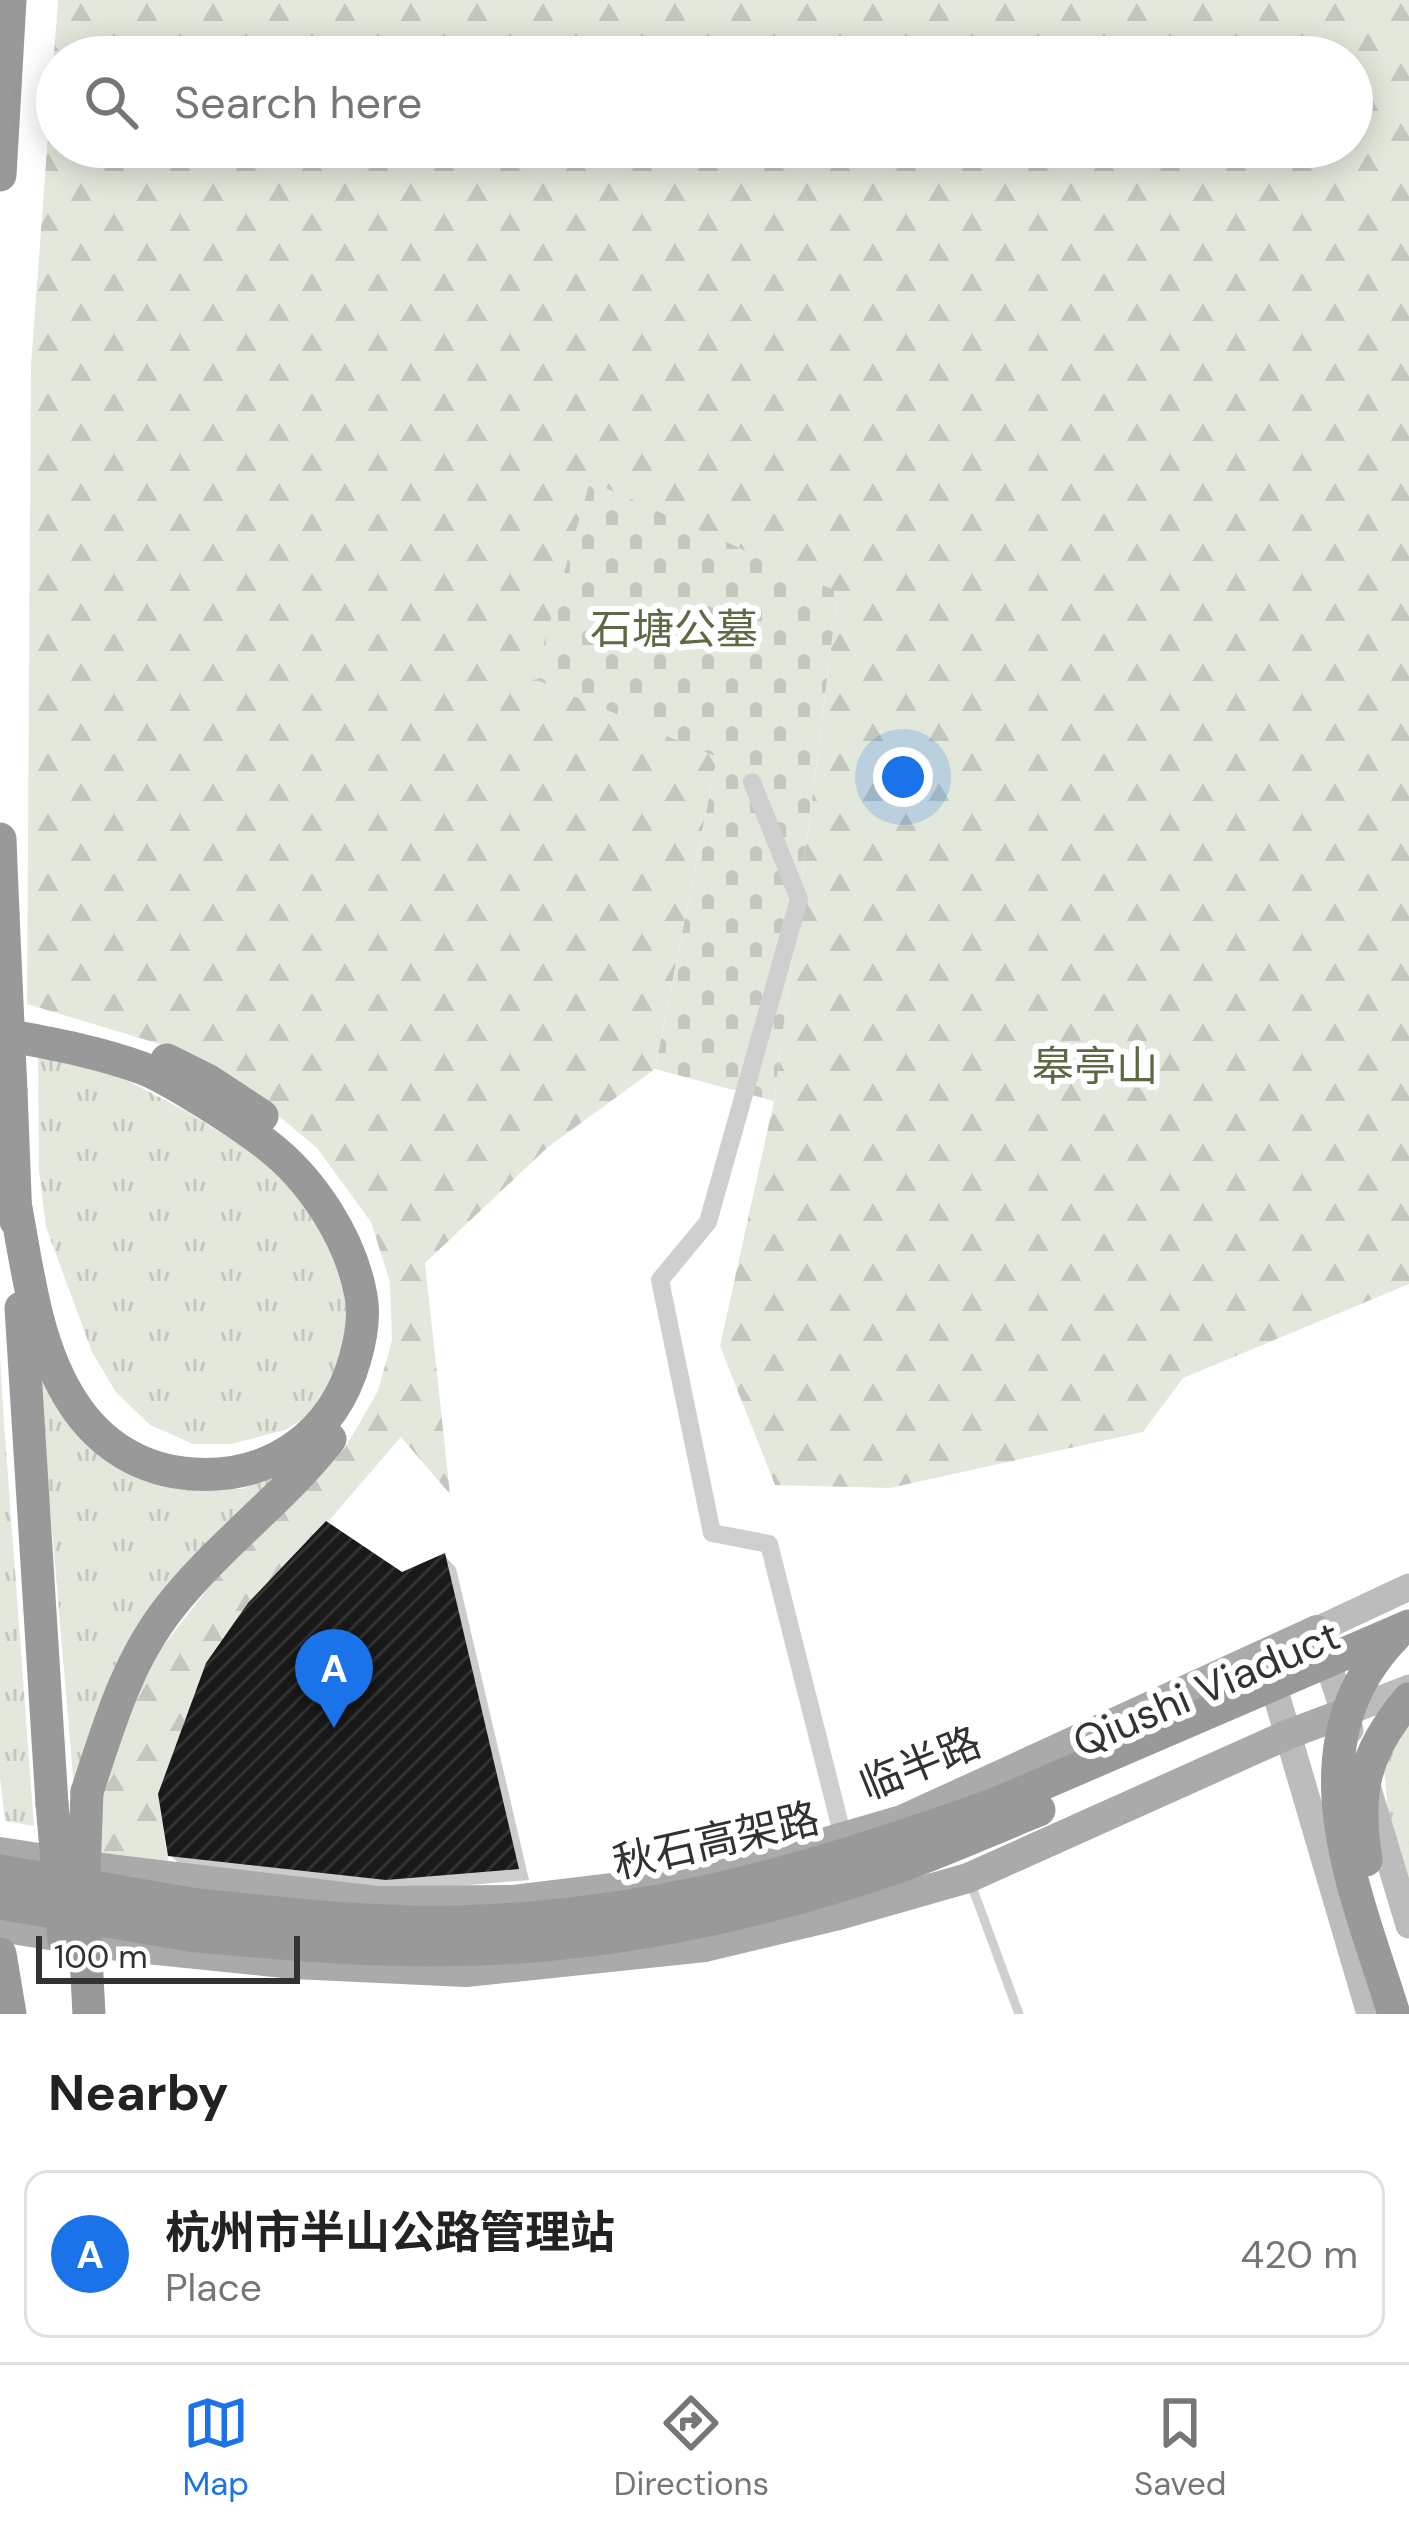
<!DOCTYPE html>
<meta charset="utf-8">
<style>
body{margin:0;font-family:"DM Sans","Noto Sans SC",sans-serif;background:#f6f6f6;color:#222}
.scale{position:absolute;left:36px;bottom:30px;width:264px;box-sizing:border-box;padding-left:12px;border:6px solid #323232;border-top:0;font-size:33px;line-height:42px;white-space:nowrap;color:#323232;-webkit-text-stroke:9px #fff;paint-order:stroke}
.you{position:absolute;left:903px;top:777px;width:42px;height:42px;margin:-30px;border:9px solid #fff;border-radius:50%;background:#1a73e8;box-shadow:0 0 0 18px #1a73e833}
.badge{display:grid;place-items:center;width:78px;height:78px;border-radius:50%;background:#1a73e8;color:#fff;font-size:39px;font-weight:700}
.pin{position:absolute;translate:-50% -99px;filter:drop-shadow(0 3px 6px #0008)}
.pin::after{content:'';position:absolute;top:63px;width:42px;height:36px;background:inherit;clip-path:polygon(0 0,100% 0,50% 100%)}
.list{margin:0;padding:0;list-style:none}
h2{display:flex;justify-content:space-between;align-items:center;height:156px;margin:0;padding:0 48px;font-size:51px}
h2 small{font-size:39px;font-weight:400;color:#767676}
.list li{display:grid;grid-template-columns:78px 1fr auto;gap:36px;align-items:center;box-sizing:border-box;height:168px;margin:0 24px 24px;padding:0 24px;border:3px solid #e0e0e0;border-radius:24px}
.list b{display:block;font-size:45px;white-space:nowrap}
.list p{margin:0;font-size:39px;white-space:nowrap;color:#767676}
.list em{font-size:39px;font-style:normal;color:#767676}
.icon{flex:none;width:66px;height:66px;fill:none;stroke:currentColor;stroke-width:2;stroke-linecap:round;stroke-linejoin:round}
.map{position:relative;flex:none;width:1409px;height:2014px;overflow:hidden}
.search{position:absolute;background:#fff;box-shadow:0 6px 30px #0003;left:36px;right:36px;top:36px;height:132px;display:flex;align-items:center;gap:30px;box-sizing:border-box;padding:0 42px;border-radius:66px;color:#767676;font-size:45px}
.sheet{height:348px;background:#fff}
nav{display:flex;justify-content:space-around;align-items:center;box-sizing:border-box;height:168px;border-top:3px solid #e0e0e0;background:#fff;font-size:33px;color:#767676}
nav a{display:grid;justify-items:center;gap:6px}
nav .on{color:#1a73e8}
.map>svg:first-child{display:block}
</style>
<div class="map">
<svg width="1409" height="2014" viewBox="0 0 1409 2014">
<defs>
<pattern id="grass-tufts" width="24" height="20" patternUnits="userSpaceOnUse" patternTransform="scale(3)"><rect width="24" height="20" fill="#e3e8dc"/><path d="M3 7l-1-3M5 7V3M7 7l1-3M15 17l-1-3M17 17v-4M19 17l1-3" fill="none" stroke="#c3c7bd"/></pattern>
<pattern id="forest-firs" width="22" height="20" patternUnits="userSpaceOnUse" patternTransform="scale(3)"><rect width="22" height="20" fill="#e3e8dc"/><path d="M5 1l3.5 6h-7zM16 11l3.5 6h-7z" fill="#c3c7bd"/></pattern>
<pattern id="cemetery-stones" width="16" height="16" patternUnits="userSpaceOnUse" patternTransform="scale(3)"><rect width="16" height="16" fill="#e3e8dc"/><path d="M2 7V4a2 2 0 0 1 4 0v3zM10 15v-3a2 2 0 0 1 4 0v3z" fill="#c3c7bd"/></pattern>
<pattern id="building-hatch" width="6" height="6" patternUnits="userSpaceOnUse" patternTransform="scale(3)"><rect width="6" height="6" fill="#191919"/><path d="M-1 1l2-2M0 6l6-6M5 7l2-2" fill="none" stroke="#323232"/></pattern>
</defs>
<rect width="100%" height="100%" fill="#fff"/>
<!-- grass -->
<path fill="url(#grass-tufts)" d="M38,1056l67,13 79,41 70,43 42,41 52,78 5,55 -34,83 -34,20 -54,14h-38l-43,-19 -35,-34 -23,-39 -46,-125 -7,-56z
M0,1356l4,67 30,403 -29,-5 -5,-44z
M38,1365l128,121 76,3 56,-24 -147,150 -37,53 -40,120z
M1409,1725v164l-20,-66 -6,-65z"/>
<!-- forest -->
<path fill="url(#forest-firs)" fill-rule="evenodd" d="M58,0h1351v1284l-226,94 -40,54 -253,56 -115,-3 -55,-139 54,-245 64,-509 -304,87 183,78 -62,312 -107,78 -123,116 25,231 -49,-57 -195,226 -48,131 11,71 -72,-13 5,-58 12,-52 47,-93 65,-84 119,-117 33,-57 14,-51 -2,-58 -19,-60 -54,-74 -68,-57 -66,-40 -156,-47 4,-639zM57,57h1295v90h-1295z"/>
<!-- cemetery -->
<path fill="url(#cemetery-stones)" d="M590,481l248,111 -64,509 -119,-32 62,-312 -183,-78z"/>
<!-- shadow -->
<path fill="#0003" d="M445,1556l11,12 73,312 -130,11 -216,-24 -13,-12 232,-279z"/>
<!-- building -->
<path fill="url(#building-hatch)" d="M326,1521l76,51 43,-19 74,316 -133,11 -218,-24 -10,-62 48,-131 42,-60z"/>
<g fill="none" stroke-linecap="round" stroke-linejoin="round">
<!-- lane -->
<path stroke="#cfcfcf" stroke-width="9" d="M971,1884l48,130"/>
<!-- street -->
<path stroke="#cfcfcf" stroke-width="18" d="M752,782l47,117 -91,323 -48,58 52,253 57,11 74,293"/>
<!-- secondary -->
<path stroke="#bcbcbc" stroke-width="27" d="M1268,1667l102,347
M1345,1713l64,-25
M1350,1730l-33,-100 92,-43
M1368,1789l41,136"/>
<!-- primary -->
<path stroke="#aaa" stroke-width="30" d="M0,1852l117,18 260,31 136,-1 150,-18 119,-27 120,-35 415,-190
M0,1927l118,19 175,18 173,8 239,-25 130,-31 133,-38 321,-144 56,-21"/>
<!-- highway -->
<path stroke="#999" stroke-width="33" d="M0,175l10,-175
M0,839l3,75
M0,1034c48,9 96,17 142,34 29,11 98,56 124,76 46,35 85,95 95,152 4,21 0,42 -6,63 -21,75 -83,120 -162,115 -50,-3 -92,-28 -120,-71 -38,-58 -45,-133 -58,-200
M167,1060l42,21 53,35
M11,1091l5,130
M21,1308l31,496
M87,1792c21,-64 40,-131 83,-185 48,-61 112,-107 160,-168
M197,1905c85,8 170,19 256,17 199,-5 360,-52 545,-119
M189,1935c104,10 207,19 312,13 131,-7 269,-37 394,-80 49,-17 96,-39 144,-58
M0,1954l10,60"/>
<!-- highway-bridge -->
<path stroke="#999" stroke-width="33" d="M3,914l8,177
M87,1792l-4,107 6,115
M998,1803l411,-177
M52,1804l12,136
M1366,1860c-11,-68 -2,-108 43,-161
M0,1871l197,34
M0,1903l189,32
M1394,2014c-38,-123 -106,-268 1,-378"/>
</g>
<g text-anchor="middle" stroke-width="12" stroke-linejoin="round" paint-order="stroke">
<!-- park labels -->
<g font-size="42" fill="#5b6a43" stroke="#fff">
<text x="674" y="644">石塘公墓</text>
<text x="1095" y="1081">皋亭山</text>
</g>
<!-- street labels -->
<g font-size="42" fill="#323232" stroke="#fff">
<text transform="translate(1206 1688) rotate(-23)" y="15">Qiushi Viaduct</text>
<text transform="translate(920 1763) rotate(-22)" y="15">临半路</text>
<text transform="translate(716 1840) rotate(-13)" y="15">秋石高架路</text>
</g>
</g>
</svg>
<div class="scale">100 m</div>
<div class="you"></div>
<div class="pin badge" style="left:334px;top:1728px">A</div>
<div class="search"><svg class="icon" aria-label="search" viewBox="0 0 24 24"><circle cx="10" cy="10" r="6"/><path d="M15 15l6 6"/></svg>Search here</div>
</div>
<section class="sheet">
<h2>Nearby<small></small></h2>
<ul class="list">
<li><span class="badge">A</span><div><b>杭州市半山公路管理站</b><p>Place</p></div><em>420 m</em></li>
</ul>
</section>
<nav>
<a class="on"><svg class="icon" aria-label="map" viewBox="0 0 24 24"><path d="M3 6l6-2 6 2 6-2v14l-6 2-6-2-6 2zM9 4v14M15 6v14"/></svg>Map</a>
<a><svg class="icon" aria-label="directions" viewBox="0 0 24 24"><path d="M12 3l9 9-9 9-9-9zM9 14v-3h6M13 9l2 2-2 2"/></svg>Directions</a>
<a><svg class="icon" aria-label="saved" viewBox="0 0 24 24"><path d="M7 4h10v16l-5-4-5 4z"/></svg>Saved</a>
</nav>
